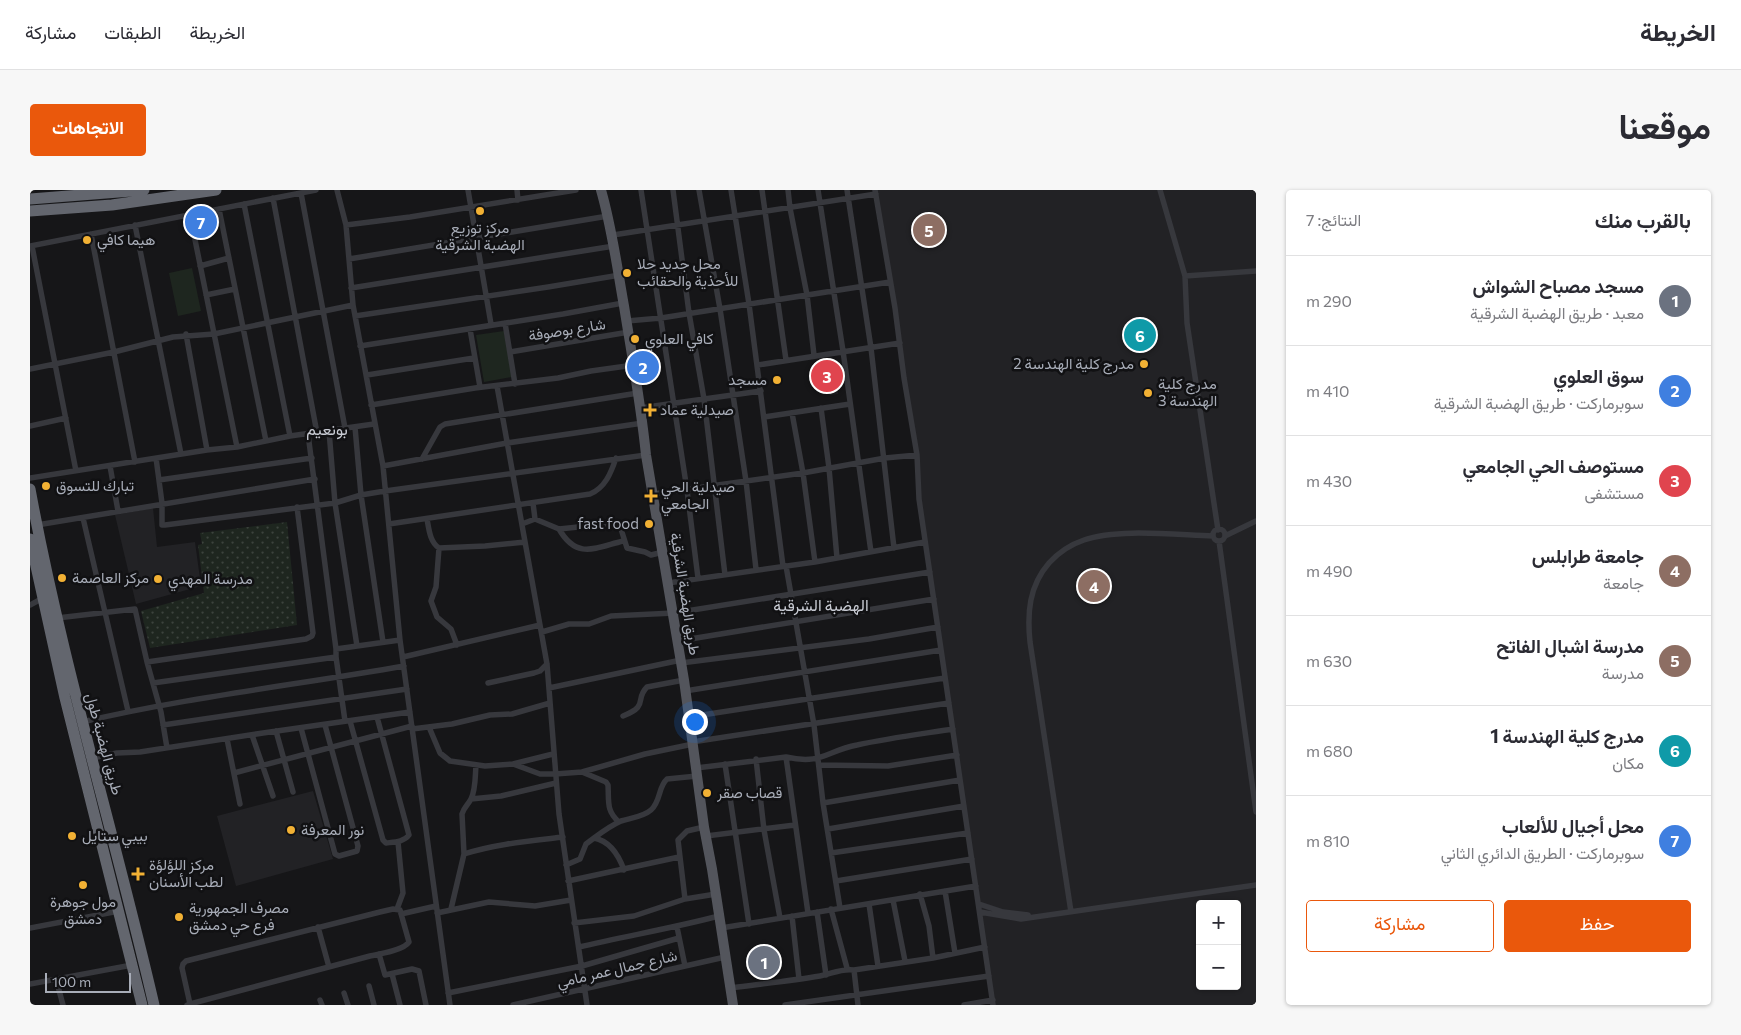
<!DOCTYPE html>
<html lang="ar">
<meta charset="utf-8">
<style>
body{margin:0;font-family:Commissioner,Vazirmatn,sans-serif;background:#f7f7f7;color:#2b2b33;direction:rtl}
.controls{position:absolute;right:15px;bottom:15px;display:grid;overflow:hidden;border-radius:5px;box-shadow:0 1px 4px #0004}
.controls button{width:45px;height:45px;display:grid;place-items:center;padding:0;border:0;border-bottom:1px solid #e1e1e2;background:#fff;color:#2b2b33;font:25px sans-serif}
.scale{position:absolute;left:15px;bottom:12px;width:86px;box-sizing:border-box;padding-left:5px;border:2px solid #a8adb8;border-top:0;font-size:14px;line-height:18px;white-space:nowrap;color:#a8adb8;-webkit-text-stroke:4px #111113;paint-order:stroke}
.you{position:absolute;left:664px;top:531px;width:18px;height:18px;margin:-12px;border:4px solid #fff;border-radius:50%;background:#1a73e8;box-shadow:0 0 0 8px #1a73e833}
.badge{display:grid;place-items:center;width:32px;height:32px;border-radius:50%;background:#ea580c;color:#fff;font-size:16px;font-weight:700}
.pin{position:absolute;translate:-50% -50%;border:2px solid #fff;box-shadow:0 1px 5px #0006}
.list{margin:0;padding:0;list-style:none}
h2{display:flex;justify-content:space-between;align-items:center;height:65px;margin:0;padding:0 20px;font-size:21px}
h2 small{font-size:16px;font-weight:400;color:#7c7c81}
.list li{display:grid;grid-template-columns:32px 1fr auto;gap:15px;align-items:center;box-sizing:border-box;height:90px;padding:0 20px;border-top:1px solid #e1e1e2}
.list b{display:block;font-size:19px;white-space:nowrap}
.list p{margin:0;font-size:16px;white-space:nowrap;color:#7c7c81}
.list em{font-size:16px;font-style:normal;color:#7c7c81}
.actions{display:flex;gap:10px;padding:15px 20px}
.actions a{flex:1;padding:11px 0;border:1px solid #ea580c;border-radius:5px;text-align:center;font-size:18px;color:#ea580c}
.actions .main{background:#ea580c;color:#fff}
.map{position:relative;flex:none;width:1226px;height:815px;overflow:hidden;direction:ltr;border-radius:5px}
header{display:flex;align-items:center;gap:30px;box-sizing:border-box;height:70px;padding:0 25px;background:#fff;border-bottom:1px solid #e1e1e2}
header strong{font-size:24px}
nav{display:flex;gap:28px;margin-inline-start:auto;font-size:18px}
.intro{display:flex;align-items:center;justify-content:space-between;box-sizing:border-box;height:120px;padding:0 30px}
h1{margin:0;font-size:35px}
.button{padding:12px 22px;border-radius:5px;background:#ea580c;color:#fff;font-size:18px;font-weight:700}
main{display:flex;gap:30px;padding:0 30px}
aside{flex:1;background:#fff;border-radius:5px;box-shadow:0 1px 4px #0004}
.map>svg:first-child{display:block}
</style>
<header>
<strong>الخريطة</strong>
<nav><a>الخريطة</a><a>الطبقات</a><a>مشاركة</a></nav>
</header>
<div class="intro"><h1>موقعنا</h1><a class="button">الاتجاهات</a></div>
<main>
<aside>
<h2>بالقرب منك<small>النتائج: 7</small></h2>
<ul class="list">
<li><span class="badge" style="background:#6b7280">1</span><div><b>مسجد مصباح الشواش</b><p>معبد · طريق الهضبة الشرقية</p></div><em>290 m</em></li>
<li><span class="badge" style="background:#3f7fe0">2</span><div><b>سوق العلوي</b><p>سوبرماركت · طريق الهضبة الشرقية</p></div><em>410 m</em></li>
<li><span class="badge" style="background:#e0444e">3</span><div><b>مستوصف الحي الجامعي</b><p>مستشفى</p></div><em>430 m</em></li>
<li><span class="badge" style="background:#8d6e63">4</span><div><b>جامعة طرابلس</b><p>جامعة</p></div><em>490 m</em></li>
<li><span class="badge" style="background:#8d6e63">5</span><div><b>مدرسة اشبال الفاتح</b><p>مدرسة</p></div><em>630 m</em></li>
<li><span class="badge" style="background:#0f9aa8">6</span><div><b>مدرج كلية الهندسة 1</b><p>مكان</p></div><em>680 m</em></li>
<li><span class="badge" style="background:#3f7fe0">7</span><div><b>محل أجيال للألعاب</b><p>سوبرماركت · الطريق الدائري الثاني</p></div><em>810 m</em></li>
</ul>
<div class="actions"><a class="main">حفظ</a><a>مشاركة</a></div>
</aside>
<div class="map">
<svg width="1226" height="815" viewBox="0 0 1226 815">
<defs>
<pattern id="green-dots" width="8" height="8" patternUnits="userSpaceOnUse" patternTransform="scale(1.25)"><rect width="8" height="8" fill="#1e261f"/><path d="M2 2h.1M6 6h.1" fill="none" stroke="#3c433d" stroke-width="1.8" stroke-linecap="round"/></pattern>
</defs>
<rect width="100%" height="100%" fill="#161618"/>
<!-- built -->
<path fill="#222225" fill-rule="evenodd" d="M845,0h381v815h-263l-74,-506 -2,-44zM1170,714h37v82h-37z
M801,169l4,4 3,31 -8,1 -2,-3 -10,-2 -2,-29z
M123,318l4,39 38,-5 6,44 -65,18 -21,-89z
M283,601l20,68 -97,27 -19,-70z"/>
<!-- green -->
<path fill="url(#green-dots)" d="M257,332l10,103 -147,23 -9,-37 63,-18 -6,-48 4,-1 -2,-11z"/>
<!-- pitch -->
<path fill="#1e261f" d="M162,78l9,43 -23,5 -9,-43z
M474,141l8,46 -28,5 -8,-47z"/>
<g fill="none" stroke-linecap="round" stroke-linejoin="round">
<!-- street -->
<path stroke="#37383d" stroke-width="5.5" d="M307,0l9,35 7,80 30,161 17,174 50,365
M438,0l23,134
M487,0l1,10
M611,0l46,300 11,88
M643,0l16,123 15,86 21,176
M669,0l21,119 26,172 10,88
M701,0l18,114 34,262
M732,0l24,170
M758,0l2,18 17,87 7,60
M788,0l25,161 28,201
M817,0l24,158 23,200
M845,0l20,118 9,70 13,77 2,44 74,506
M1130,0l25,86 2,47 31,207
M271,3l44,235
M243,8l44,235
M214,14l46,232
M189,19l47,232
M160,25l47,232
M105,35l46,229
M316,35l64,-8 166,-27
M61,44l44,228
M583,45l263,-41
M0,56l286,-56
M2,56l44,225
M319,69l259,-43
M170,76l29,-8
M1155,86l71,-5
M321,98l263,-42
M176,105l29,-6
M325,126l193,-29 72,-12
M597,131l34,-3 229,-36
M475,133l10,61
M440,139l10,58
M156,144l21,116
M330,156l203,-32 60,-11
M480,162l119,-20
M728,175l142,-22
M0,179l84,-17 59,-15 41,-3 139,-29
M337,185l107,-17
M467,196l50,278 12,150 28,191
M341,215l104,-17 83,-10 33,-7 43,-6
M610,218l121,-17
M791,218l8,60 8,90
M762,223l11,60 12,89
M734,227l86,-13
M0,236l36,-8
M325,237l6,68 22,147
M299,241l6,72 22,143
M278,244l28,215v8l9,64
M126,268l6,45v22h3l170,-22 26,-8 24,-4 261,-36
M392,269l18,-32 5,-3 193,-31
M80,276l8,45
M353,276l124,-23 136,-20
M0,288l177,-28 30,-3 53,-11 84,-12
M129,290l153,-22
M623,304l150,-21 82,-15 32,-3
M503,313l2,16
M53,328l45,193
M397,329c2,11 3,23 12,29l46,-2 40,-4
M359,334l201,-30c15,-6 21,-21 26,-36
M492,334l13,-5 24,10 48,-5 9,1 5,4 6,19 18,4 6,3 12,-3
M7,335l278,-46
M529,339c18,31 36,19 64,12
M1183 345a6 6 0 1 1 12 0a6 6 0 1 1-12 0Z
M1195,346l31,-15
M1189,351l37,271
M409,358l-3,39 -5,14 6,16 14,12 6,16
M756,376l28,159 9,78 17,105
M638,393l147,-21 110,-20
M0,415l13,-7
M27,428l78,-9 12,53 14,50 6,36
M512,442l27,-8h20l22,-8 63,-3 256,-41
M648,451l256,-42
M306,459l64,-9
M373,467l137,-32
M117,472l159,-23 6,-3 1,-3 -16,-126
M651,473l188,-24 69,-12
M123,493l183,-26
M458,493l46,-10 6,-2 7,-7
M519,498l132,-28
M655,501l256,-41
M593,526c27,-11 11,-16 24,-29l37,-7
M659,527l256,-39
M320,531l33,119 3,3c8,-1 18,-1 23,-8l-32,-118
M52,532c106,-25 215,-37 322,-56
M133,535l244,-36
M399,537l11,26 10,8 35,5 28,-2 40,-10
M271,538l34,126 4,2 18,-5 1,-5 -33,-121
M382,539l40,-5 38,-9 22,-1 38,-11
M246,541l17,61
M222,545l21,61
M197,549l13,65
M662,552l257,-39
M756,567c36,8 40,-6 71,-12 32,-7 64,-11 96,-16
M62,568l25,-5 23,-1 123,-19 147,-21
M726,569l8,71 16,88
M483,574l27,10h15l27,-2 63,-18 48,-10
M695,574l24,160
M789,575l69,1 69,-11
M666,578l90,-11 22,156
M552,582l24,10 2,3c1,16 -2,26 11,37
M204,583l178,-47
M441,609l30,-3 55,-13
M793,613l137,-23
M798,639l136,-23
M676,646l89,-11
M564,648c8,-6 18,-13 27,-17 10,-3 22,-4 30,-11 10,-9 7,-23 16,-31l30,-3
M801,663l137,-20
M434,664l-2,-40c2,-7 6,-9 9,-15 5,-10 4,-23 5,-34
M536,675l14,-6 6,-15 8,-6c16,3 25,18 30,32
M538,691l111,-24
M806,691l136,-22
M915,701l10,62
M890,704l9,32 4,32
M655,709l-7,-59 9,-9 17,-4
M863,710l12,61
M839,714l9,62
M949,714l24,8 25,3
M367,719l6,-16 -5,-51
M421,719l13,-55c31,-10 65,-13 99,-17
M801,719l16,59
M787,722l9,63
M950,722l41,7 235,-34
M1041,722l-41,-270c-3,-29 -1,-56 19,-79 10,-11 20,-18 35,-23 33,-12 93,-5 129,-4
M407,723l52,-11 46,4 36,-6
M371,724l35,-8
M762,726l7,63
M544,733l60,-7 51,-17 31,-5
M288,737l11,40
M647,737l8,39
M0,738l89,-17
M691,738l255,-42
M549,757c47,-11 94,-19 140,-31
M349,764l6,21 27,-6 7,2 7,34
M824,780l4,35
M362,784l8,31
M26,789l7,26
M0,794l102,-19
M339,796l5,19
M700,798c30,-4 60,-7 90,-12 11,-2 22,-8 34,-6l79,-12 52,-11
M314,803l4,12
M418,803l134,-27 97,-28
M290,810l2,5
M157,815l3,-1c60,-16 120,-32 180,-48 10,-2 34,-6 39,-14l-9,-32 -7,-1 -13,3 -194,49 -3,3 -1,4 8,36
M483,815l212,-48
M755,815l204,-29
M934,815l29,-5"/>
<!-- primary -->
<path stroke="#53555c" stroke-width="10" d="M571,0c11,38 16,77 23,116 8,50 17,99 22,149l38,225 20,147 8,42 21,136"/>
<!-- highway -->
<path stroke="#63666e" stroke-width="11" d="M0,9l114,-9
M0,21l82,-6 104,-15
M0,299c32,174 84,343 124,516
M0,349l35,159 77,307"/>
</g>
<!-- markers -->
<g fill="#f2b134" stroke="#111113" stroke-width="2">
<circle cx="450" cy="21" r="5"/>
<circle cx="57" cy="50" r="5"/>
<circle cx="597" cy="83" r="5"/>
<circle cx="605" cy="149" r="5"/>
<circle cx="1114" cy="174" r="5"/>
<circle cx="747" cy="190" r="5"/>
<circle cx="1118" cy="203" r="5"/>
<path d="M617.5 212.5h5v5h5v5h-5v5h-5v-5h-5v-5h5z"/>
<circle cx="16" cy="296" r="5"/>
<path d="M618.5 298.5h5v5h5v5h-5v5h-5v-5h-5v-5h5z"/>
<circle cx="619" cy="334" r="5"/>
<circle cx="32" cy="388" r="5"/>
<circle cx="128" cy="389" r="5"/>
<circle cx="677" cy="603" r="5"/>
<circle cx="261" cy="640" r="5"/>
<circle cx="42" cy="646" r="5"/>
<path d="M105.5 676.5h5v5h5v5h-5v5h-5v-5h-5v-5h5z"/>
<circle cx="53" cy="695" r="5"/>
<circle cx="149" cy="727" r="5"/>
</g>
<g text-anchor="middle" stroke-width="5" stroke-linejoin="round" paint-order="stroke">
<!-- poi labels -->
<g font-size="15" fill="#a8adb8" stroke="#111113" text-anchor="start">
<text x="450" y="43" text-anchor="middle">مركز توزيع<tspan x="450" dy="17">الهضبة الشرقية</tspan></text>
<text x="67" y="55">هيما كافي</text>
<text x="607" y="79">محل جديد حلا<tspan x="607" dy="17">للأحذية والحقائب</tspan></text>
<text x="615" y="154">كافي العلوي</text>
<text x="1104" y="179" text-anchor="end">مدرج كلية الهندسة 2</text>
<text x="737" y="195" text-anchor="end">مسجد</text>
<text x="1128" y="199">مدرج كلية<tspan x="1128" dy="17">الهندسة 3</tspan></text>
<text x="630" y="225">صيدلية عماد</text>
<text x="26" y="301">تبارك للتسوق</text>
<text x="631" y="302">صيدلية الحي<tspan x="631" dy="17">الجامعي</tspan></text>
<text x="609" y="339" text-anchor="end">fast food</text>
<text x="42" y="393">مركز العاصمة</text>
<text x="138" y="394">مدرسة المهدي</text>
<text x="687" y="608">قصاب صقر</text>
<text x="271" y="645">نور المعرفة</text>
<text x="52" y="651">بيبي ستايل</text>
<text x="119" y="680">مركز اللؤلؤة<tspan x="119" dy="17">لطب الأسنان</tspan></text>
<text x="53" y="717" text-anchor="middle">مول جوهرة<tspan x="53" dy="17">دمشق</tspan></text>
<text x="159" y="723">مصرف الجمهورية<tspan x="159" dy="17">فرع حي دمشق</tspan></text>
</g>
<!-- street labels -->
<g font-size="15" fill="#a8adb8" stroke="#111113">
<text transform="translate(537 140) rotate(-9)" y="5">شارع بوصوفة</text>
<text transform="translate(655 404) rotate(81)" y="5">طريق الهضبة الشرقية</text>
<text transform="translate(74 554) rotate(75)" y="5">طريق الهضبة طول</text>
<text transform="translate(587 779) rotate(-13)" y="5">شارع جمال عمر مامي</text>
</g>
<!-- neighbourhood labels -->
<g font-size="16" fill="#c9ccd4" stroke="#111113">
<text x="297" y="245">بونعيم</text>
<text x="791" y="421">الهضبة الشرقية</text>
</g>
</g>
</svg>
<div class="controls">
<button>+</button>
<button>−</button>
</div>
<div class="scale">100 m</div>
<div class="you"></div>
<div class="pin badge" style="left:734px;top:772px;background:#6b7280">1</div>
<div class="pin badge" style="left:613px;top:177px;background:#3f7fe0">2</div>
<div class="pin badge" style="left:797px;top:186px;background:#e0444e">3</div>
<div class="pin badge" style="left:1064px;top:396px;background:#8d6e63">4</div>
<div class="pin badge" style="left:899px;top:40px;background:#8d6e63">5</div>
<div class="pin badge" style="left:1110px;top:145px;background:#0f9aa8">6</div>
<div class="pin badge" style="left:171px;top:32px;background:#3f7fe0">7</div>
</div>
</main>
